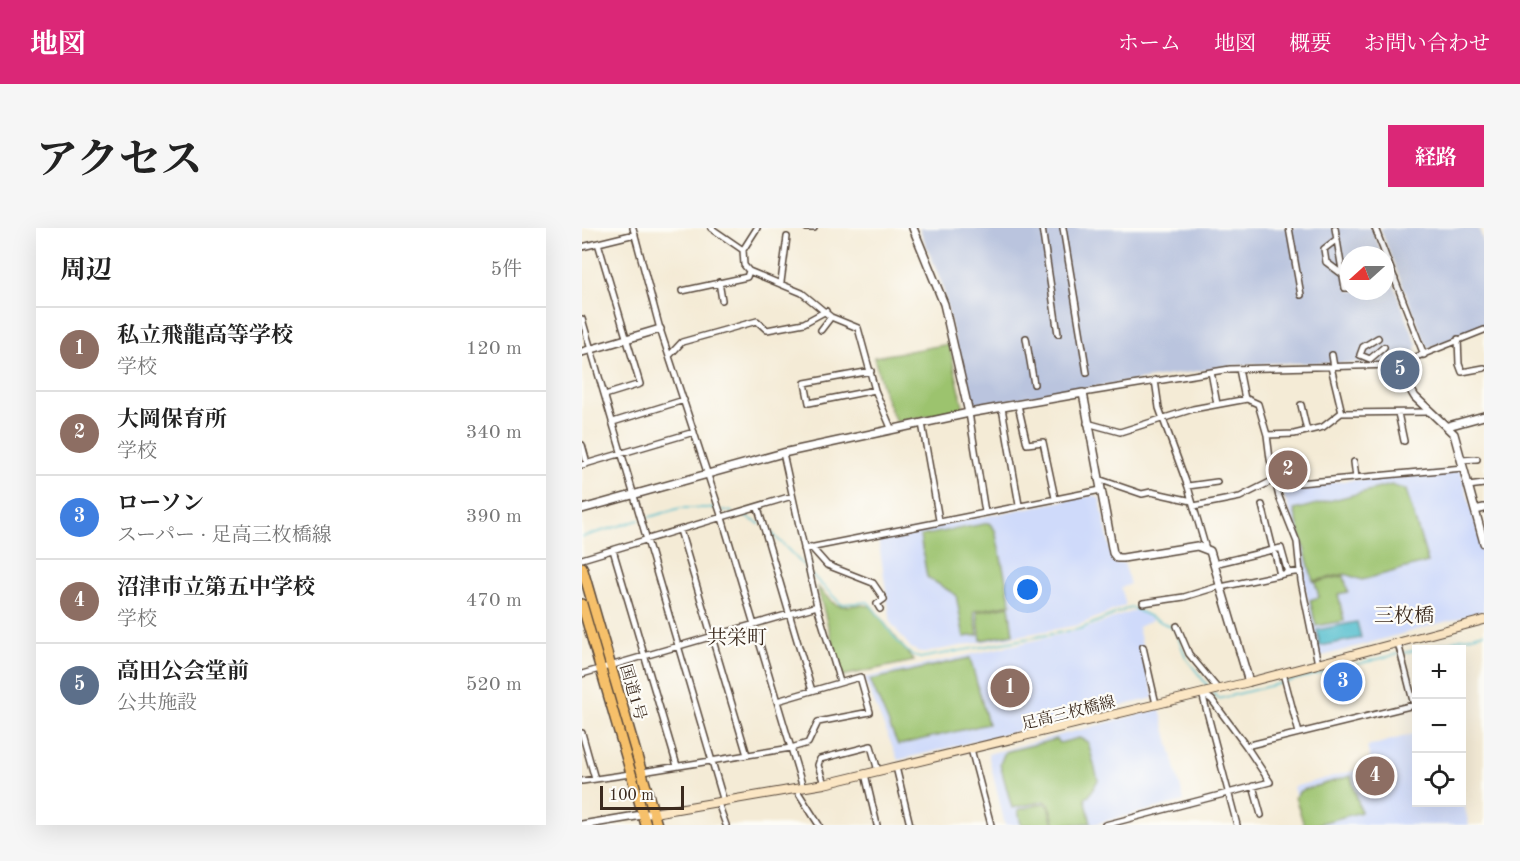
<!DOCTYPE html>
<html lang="ja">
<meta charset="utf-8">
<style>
body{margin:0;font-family:"Old Standard TT","Noto Serif JP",serif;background:#f6f6f6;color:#222}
.controls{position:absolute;right:18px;bottom:18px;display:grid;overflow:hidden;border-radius:0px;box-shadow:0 6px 24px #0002}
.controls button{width:54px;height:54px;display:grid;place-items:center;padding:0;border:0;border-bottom:2px solid #e0e0e0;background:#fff;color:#222;font:30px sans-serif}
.compass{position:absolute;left:758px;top:18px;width:54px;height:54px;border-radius:50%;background:#fff;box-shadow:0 6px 24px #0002;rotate:249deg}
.scale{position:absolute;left:18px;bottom:15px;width:84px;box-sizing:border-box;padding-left:6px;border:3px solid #3b2a1e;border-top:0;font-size:16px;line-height:21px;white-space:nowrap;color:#3b2a1e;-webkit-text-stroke:4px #fdfcf7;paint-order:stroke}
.you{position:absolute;left:446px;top:362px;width:21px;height:21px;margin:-15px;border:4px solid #fff;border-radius:50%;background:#1a73e8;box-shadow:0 0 0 9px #1a73e833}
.badge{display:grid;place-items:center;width:39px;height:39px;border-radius:50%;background:#db2777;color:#fff;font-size:20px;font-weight:700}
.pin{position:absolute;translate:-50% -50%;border:3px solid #fff;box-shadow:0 2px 6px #0006}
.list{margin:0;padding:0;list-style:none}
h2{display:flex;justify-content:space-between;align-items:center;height:78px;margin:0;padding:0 24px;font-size:26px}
h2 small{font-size:20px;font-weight:400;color:#767676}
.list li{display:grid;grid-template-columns:39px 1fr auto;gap:18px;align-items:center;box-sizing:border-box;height:84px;padding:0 24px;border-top:2px solid #e0e0e0}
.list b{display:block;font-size:22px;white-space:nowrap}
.list p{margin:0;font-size:20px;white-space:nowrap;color:#767676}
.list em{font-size:20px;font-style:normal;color:#767676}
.icon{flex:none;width:33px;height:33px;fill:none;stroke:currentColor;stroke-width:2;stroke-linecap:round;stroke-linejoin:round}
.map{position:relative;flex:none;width:902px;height:597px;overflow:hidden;border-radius:0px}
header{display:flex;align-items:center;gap:36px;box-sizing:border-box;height:84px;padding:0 30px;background:#db2777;color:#fff}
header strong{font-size:28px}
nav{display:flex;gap:33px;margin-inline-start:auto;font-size:21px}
.intro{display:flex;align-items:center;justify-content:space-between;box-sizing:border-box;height:144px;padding:0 36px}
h1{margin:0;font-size:42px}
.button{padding:15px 27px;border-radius:0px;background:#db2777;color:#fff;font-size:21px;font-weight:700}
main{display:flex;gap:36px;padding:0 36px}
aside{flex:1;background:#fff;border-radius:0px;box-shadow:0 6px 24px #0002}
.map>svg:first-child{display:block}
</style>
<header>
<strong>地図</strong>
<nav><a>ホーム</a><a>地図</a><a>概要</a><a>お問い合わせ</a></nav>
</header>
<div class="intro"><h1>アクセス</h1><a class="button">経路</a></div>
<main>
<aside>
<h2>周辺<small>5件</small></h2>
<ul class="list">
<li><span class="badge" style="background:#8d6e63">1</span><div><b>私立飛龍高等学校</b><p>学校</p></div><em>120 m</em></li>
<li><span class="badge" style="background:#8d6e63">2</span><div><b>大岡保育所</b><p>学校</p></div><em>340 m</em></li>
<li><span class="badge" style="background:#3f7fe0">3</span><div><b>ローソン</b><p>スーパー · 足高三枚橋線</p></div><em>390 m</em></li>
<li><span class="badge" style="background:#8d6e63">4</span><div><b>沼津市立第五中学校</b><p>学校</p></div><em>470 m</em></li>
<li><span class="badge" style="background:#5c6f8a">5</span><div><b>高田公会堂前</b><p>公共施設</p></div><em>520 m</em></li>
</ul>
</aside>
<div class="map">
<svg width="902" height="597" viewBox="0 0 902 597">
<rect width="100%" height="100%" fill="#fdfcf7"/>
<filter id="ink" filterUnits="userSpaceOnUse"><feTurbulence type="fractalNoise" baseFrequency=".0167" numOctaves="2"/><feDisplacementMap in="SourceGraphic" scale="12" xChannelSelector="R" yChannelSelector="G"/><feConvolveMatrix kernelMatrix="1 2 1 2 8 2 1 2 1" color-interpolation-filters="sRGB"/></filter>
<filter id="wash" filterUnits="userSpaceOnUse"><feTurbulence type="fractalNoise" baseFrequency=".008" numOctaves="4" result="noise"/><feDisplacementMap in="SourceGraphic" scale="24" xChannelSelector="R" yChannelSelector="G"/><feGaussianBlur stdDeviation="1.35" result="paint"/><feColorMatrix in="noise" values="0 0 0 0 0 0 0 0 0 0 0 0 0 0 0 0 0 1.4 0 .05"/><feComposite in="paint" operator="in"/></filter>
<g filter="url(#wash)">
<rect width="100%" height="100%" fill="#f4ebd6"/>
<!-- built -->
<path fill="#cfdafa" d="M875,242l4,2 23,82v57l-165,46 -15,-75 -4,-40 -19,-55z
M512,267l6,4 12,60 4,5 8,-1 6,21 -9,4 5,17 -47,20 -158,28 -10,-5 -20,-25 -13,-86z
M554,382l17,10 -15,7 16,71 -256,62 -34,-82 217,-48z
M578,481l24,92 -94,24h-85l-17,-71z
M834,505v69h46v-6l7,29h-166l-10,-38 79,-21 -5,-19z"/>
<!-- industrial -->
<path fill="#bac4de" d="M337,0h453l10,27h-33v36h36v-29l32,83 -2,7 -31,11h-110l-44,3 -261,40 -27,-122z
M798,0h99l5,17v81l-56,23z"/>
<!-- green -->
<path fill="#9cc36e" stroke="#6c7646" stroke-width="1.5" d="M367,116l15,66 -68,12 -11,-26 -11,-39z
M809,257l15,5 22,72 -66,18 -17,-6 -32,7 -19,-71z
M407,295l6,7 16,74 -37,7 4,24 -14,2 -8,-42 -29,-18 -7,-41z
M762,348l4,16 -10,2 6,27 -28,5 -6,-26 9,-3 -4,-15z
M235,358c27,32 20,15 54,20l43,55 -72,15z
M427,378l4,28 -32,6 -4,-28z
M388,430l18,66 -90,21 -28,-65z
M497,510l9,4 10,38 -9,16 -4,2 6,25 -36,2 -6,-21 -5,-3 -32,7 -12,-44 5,-12 52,-13 3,4z
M769,548l10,36 -47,13h-10l-9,-28 5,-6z
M462,575l4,3 5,19h-32l-3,-15z"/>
<!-- water -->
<path fill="#53bece" stroke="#477476" stroke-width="1.5" d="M775,394l4,16 -41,8 -3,-16z"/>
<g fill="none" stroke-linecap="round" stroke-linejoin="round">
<!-- stream -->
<path stroke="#53bece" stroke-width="1.5" d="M141,282l9,2
M158,286l20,10
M61,291l37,-11h38
M185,300l40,41
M0,309l57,-17
M230,347l29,29 27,-2c14,14 32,52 52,56l160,-29 51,-22 44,22 11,29 24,31
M835,422l67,-17
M822,425l12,-3
M631,465l5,6 180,-45"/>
</g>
</g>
<g filter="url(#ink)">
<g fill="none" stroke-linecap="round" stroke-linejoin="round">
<defs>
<path id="minor" d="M51,0l27,101 62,189 81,270
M129,0l32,22 1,15 5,6 53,22 29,24 27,11 17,62 16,38
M225,0h7
M460,0l16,106
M481,0l24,145
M707,0l12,67
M753,0l10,60h4
M793,0l49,127
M755,11l-13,10 2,13 16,12
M16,15l42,141 -35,11
M0,19l53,-13
M161,22l14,-22
M803,53l10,-2
M137,54l3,18
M199,54l6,-45
M100,63l65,-14 2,-6
M0,91l142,483
M239,102l10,-13
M444,110l8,46
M796,110l-15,9 -3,8 10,4 14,-12
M876,111l1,25 3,8 22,-4
M750,127l2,12
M87,128l13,-14 75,-21 10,9 37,-7 22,-12
M749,139l11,46
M657,141l6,30
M289,143l-66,12 4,20 66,-13
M629,144l6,32
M573,152l4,28 29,79 18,62
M501,165l147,-24 166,-4 88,-35
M436,177l9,39 16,-2 12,56
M719,177l6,26
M420,180l17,97
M387,185l16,99
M816,185l6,28
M31,194l71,-22
M340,195l17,97
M505,195l33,9 73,-23 54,-10 11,5 9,31 27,-1 29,-7 18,-14 89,-1
M685,207l3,24 9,38 18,45 4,39 17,83
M0,217l5,18
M201,225l34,153 23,76
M879,232l16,-1
M772,234l2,16
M0,237l112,-33
M516,251l44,15 9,-2 41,9
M695,257l186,-17
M606,258l29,-4
M886,258l16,-2
M680,277l11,44
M612,278l46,-9 36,-18
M176,280l54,183
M98,302l67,225
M229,319l16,18 46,18 11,16 -7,5 3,5
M222,321l297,-59
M692,321l6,26
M31,322l64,216
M0,331l210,-63
M632,336l67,-16 7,25 13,-2
M639,359l67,-14
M561,375l41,-6 36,-11
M595,398l12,28 29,35
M561,419l13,57
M701,445l16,60
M0,446l235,-68
M620,465l10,7 34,46 168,-41 -16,-62
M620,465l35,132
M0,505l13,46
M389,521l20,76
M314,539l14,58
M60,544l149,-24 17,-5 10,-21 52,-10 -10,-35 -83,24
M283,546l12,51
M0,553l48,-7
M242,556l-6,-19 2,-6 51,-13 7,25
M671,558l8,29
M214,561l23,36
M136,575l8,22
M523,597l165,-43 -24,-36"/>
<path id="tertiary" d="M331,0l31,76 25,109
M0,124l78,-23
M814,137l19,32 39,37 30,109
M866,198l36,-10
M0,281l201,-56 186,-40 114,-20 30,160 4,5h6l74,-12 13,5 39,131
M893,282l9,-2
M0,597l72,-12"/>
<path id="secondary" d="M72,585l170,-29 425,-102 235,-62"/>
<path id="trunk" d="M0,339l75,258
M0,376l64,221"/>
</defs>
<!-- minor casing -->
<use href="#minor" stroke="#57473a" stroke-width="8"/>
<!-- tertiary casing -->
<use href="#tertiary" stroke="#57473a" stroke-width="10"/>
<!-- secondary casing -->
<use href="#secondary" stroke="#57473a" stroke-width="10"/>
<!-- trunk casing -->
<use href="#trunk" stroke="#57473a" stroke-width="12"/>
<!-- minor -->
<use href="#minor" stroke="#fff" stroke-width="5"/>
<!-- tertiary -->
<use href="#tertiary" stroke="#fff" stroke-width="7"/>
<!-- secondary -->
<use href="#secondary" stroke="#fbe6c4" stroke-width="8"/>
<!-- trunk -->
<use href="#trunk" stroke="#f6c06b" stroke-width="9"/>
</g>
</g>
<g text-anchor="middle" stroke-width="4.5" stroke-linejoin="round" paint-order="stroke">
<!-- street labels -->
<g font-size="16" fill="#3b2a1e" stroke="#fdfcf7">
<text transform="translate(52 464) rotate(74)" y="6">国道1号</text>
<text transform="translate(486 484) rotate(-14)" y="6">足高三枚橋線</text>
</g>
<!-- quarter labels -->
<g font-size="20" fill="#3b2a1e" stroke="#fdfcf7">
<text x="822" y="394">三枚橋</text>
<text x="155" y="416">共栄町</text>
</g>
</g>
</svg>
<div class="controls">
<button>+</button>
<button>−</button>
<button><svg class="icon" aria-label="locate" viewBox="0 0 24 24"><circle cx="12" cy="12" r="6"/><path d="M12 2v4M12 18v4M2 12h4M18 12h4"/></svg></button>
</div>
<svg class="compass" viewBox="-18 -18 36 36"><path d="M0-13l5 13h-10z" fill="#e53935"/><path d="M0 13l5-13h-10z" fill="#767676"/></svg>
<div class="scale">100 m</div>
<div class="you"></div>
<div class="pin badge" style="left:428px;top:460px;background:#8d6e63">1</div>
<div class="pin badge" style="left:706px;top:242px;background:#8d6e63">2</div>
<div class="pin badge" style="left:761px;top:454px;background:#3f7fe0">3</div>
<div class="pin badge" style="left:793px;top:548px;background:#8d6e63">4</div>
<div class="pin badge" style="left:818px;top:142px;background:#5c6f8a">5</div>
</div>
</main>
